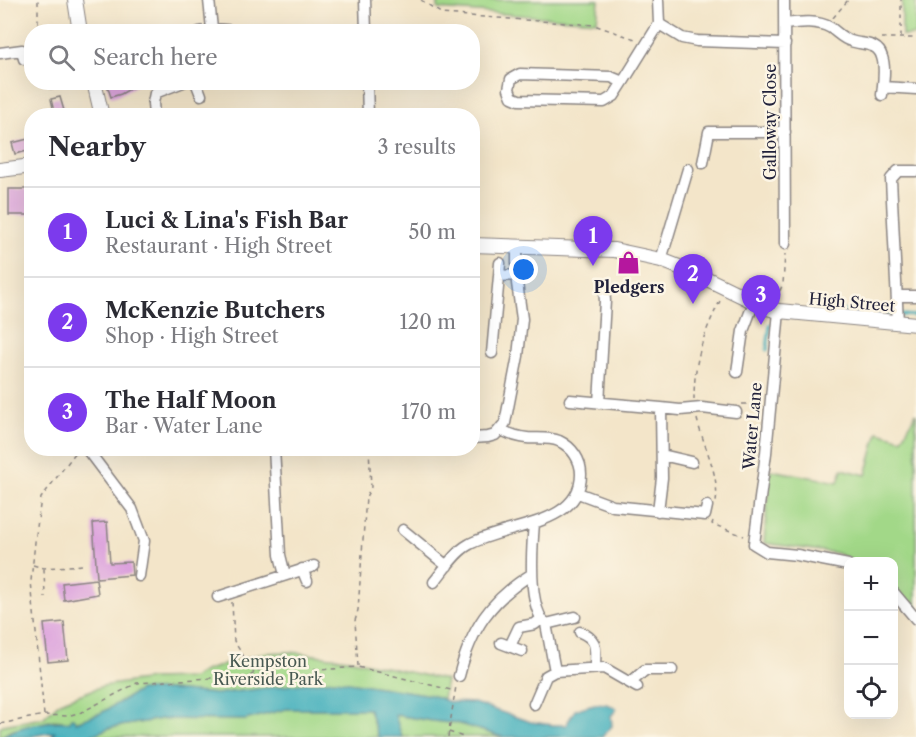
<!DOCTYPE html>
<meta charset="utf-8">
<style>
body{margin:0;font-family:"Libre Caslon Text",serif;background:#f2f2f3;color:#2b2b33}
.controls{position:absolute;right:18px;bottom:18px;display:grid;overflow:hidden;border-radius:12px;box-shadow:0 6px 24px #0002}
.controls button{width:54px;height:54px;display:grid;place-items:center;padding:0;border:0;border-bottom:2px solid #e1e1e2;background:#fff;color:#2b2b33;font:30px sans-serif}
.you{position:absolute;left:524px;top:270px;width:21px;height:21px;margin:-15px;border:4px solid #fff;border-radius:50%;background:#1a73e8;box-shadow:0 0 0 9px #1a73e833}
.badge{display:grid;place-items:center;width:39px;height:39px;border-radius:50%;background:#7c3aed;color:#fff;font-size:20px;font-weight:700}
.pin{position:absolute;translate:-50% -50px;filter:drop-shadow(0 2px 3px #0008)}
.pin::after{content:'';position:absolute;top:32px;width:21px;height:18px;background:inherit;clip-path:polygon(0 0,100% 0,50% 100%)}
.list{margin:0;padding:0;list-style:none}
h2{display:flex;justify-content:space-between;align-items:center;height:78px;margin:0;padding:0 24px;font-size:26px}
h2 small{font-size:20px;font-weight:400;color:#7c7c81}
.list li{display:grid;grid-template-columns:39px 1fr auto;gap:18px;align-items:center;box-sizing:border-box;height:90px;padding:0 24px;border-top:2px solid #e1e1e2}
.list b{display:block;font-size:22px;white-space:nowrap}
.list p{margin:0;font-size:20px;white-space:nowrap;color:#7c7c81}
.list em{font-size:20px;font-style:normal;color:#7c7c81}
.icon{flex:none;width:33px;height:33px;fill:none;stroke:currentColor;stroke-width:2;stroke-linecap:round;stroke-linejoin:round}
.map{position:relative;flex:none;width:916px;height:737px;overflow:hidden}
.search{position:absolute;background:#fff;box-shadow:0 6px 24px #0002;left:24px;top:24px;width:456px;height:66px;display:flex;align-items:center;gap:15px;box-sizing:border-box;padding:0 21px;border-radius:24px;color:#7c7c81;font-size:22px}
.panel{position:absolute;background:#fff;box-shadow:0 6px 24px #0002;left:24px;top:108px;width:456px;height:348px;border-radius:24px}
.map>svg:first-child{display:block}
</style>
<div class="map">
<svg width="916" height="737" viewBox="0 0 916 737">
<rect width="100%" height="100%" fill="#fcf5e5"/>
<filter id="ink" filterUnits="userSpaceOnUse"><feTurbulence type="fractalNoise" baseFrequency=".0167" numOctaves="2"/><feDisplacementMap in="SourceGraphic" scale="12" xChannelSelector="R" yChannelSelector="G"/><feConvolveMatrix kernelMatrix="1 2 1 2 8 2 1 2 1" color-interpolation-filters="sRGB"/></filter>
<filter id="wash" filterUnits="userSpaceOnUse"><feTurbulence type="fractalNoise" baseFrequency=".008" numOctaves="4" result="noise"/><feDisplacementMap in="SourceGraphic" scale="24" xChannelSelector="R" yChannelSelector="G"/><feGaussianBlur stdDeviation="1.35" result="paint"/><feColorMatrix in="noise" values="0 0 0 0 0 0 0 0 0 0 0 0 0 0 0 0 0 1.4 0 .05"/><feComposite in="paint" operator="in"/></filter>
<g filter="url(#wash)">
<rect width="100%" height="100%" fill="#f3e5c9"/>
<!-- green -->
<path fill="#a2d888" stroke="#627d62" stroke-width="1.5" d="M438,0h161l-2,21 -159,-12z
M902,0h14v35l-14,1z
M916,413v200l-22,-24v-27l-41,-1 -17,-8 -72,-10 6,-73 68,12 4,-13 24,6 12,-43 24,7z
M290,652l58,7 98,21 -3,19 -12,-4 -96,-15 -119,14 -46,-4h-30l-39,23 -26,9 -22,-2 -43,11 -10,6v-10l3,-2 40,-7 17,-16 43,-16 48,-7 42,-1 11,-7 59,-18z
M286,709h83l9,28h-291l22,-9 52,-9 84,1z
M394,715c11,1 53,10 59,7l50,15h-101z"/>
<!-- water -->
<path fill="#40afbc" stroke="#31687c" stroke-width="1.5" d="M335,680l96,15 19,7 24,1 57,19 22,3h13l9,-15c14,-5 28,-11 42,-1l-6,7 1,10 -10,11h-99l-50,-15c-6,3 -47,-6 -58,-7l7,22h-24l-9,-28h-83l-41,11 -84,-1 -52,9 -22,9h-35l3,-5 -28,5h-26c19,-12 46,-17 68,-15l2,-4h2l3,4 25,-9 39,-23h30l46,4z"/>
<g fill="none" stroke-linecap="round" stroke-linejoin="round">
<!-- stream -->
<path stroke="#40afbc" stroke-width="3" d="M834,310l82,6
M767,350l3,-26"/>
</g>
<g id="blocks">
<!-- building -->
<path fill="#dca1dd" d="M106,82h36l-21,12 -10,3z
M60,97l5,17 -10,2 -4,-17z
M32,138v12l-17,4 -3,-11z
M9,189h23v26h-23z
M107,522l3,41 21,-1 1,13 -35,3 -4,-55z
M96,579l2,15 -34,6 -2,-17z
M64,622l4,38 -20,2 -4,-38z"/>
</g>
</g>
<g filter="url(#ink)">
<use href="#blocks" fill-opacity="0" stroke="#8a8482" stroke-width="1.5"/>
<g fill="none" stroke-linecap="round" stroke-linejoin="round">
<defs>
<path id="minor" d="M209,0l3,29
M365,0l1,32
M784,0l1,244
M659,24l23,14 15,3 88,3
M785,24c15,-2 33,-4 46,4 7,5 12,11 20,13 11,4 27,1 31,16 4,11 1,27 0,38
M199,32l15,-3 32,3
M0,53l22,-3 2,9
M520,74l91,3 12,5 -9,14 -10,6 -85,-2 -7,-3 -3,-8 2,-10z
M196,82l5,13
M367,82l1,34
M623,82l36,-58 -1,-24
M51,83l1,-1
M883,87l33,2
M154,116l-1,-13 2,-10 28,-11
M703,163l6,-31h76
M661,260l27,-91
M499,276l1,-13
M897,296h19
M779,311l-13,142 -12,91 13,8 30,3 51,10
M898,323l-7,-144 7,-8h18
M492,353l7,-77 18,-1
M737,372l6,-41 11,-29
M570,400l91,8
M599,403l6,-102 -1,-13
M472,438l16,-1 7,-2 10,-12 13,-67 4,-37 -5,-36v-35
M86,448l46,61 12,32 -5,35
M274,448l6,107 5,20
M662,455l30,7
M578,493l35,13 92,9 2,-9
M658,511l4,-33 -1,-70 19,2 22,-2 34,4
M534,523c-2,24 -7,84 12,101l9,47 49,-3 33,19
M403,530l44,36
M302,569l5,12
M434,582c10,-12 20,-29 34,-37 36,-21 113,-18 113,-71 0,-14 -9,-27 -22,-33 -10,-4 -21,-2 -32,-3 -10,-1 -18,-4 -26,-8
M894,593l22,26
M218,597l96,-31
M546,624l29,-7
M580,632c19,8 15,17 15,36
M501,643l21,8
M510,646l9,-19 16,-3 6,-5
M459,676c12,-47 31,-76 73,-102
M630,683l15,-13h27
M534,704l12,-28 9,-5"/>
<path id="major" d="M75,0l5,32
M94,82l8,34
M0,170l32,-4
M472,245l142,5 47,10 36,14 70,34 12,3 137,13"/>
</defs>
<!-- minor casing -->
<use href="#minor" stroke="#8a8482" stroke-width="13"/>
<!-- major casing -->
<use href="#major" stroke="#8a8482" stroke-width="16"/>
<!-- path -->
<path stroke="#8a8482" stroke-width="1.5" stroke-dasharray="4.5 4.5" stroke-linecap="butt" d="M421,0l21,14 152,11 44,15
M833,18l15,-18
M38,32v-32
M165,32h1
M901,37v-37
M881,38h35
M776,299l7,-15 2,-30
M694,400c0,-40 9,-66 27,-101
M742,404h19
M697,419c6,26 23,56 19,83
M713,521l-1,3 32,12
M33,565l11,3 39,-3
M44,569l1,28
M232,602l2,39 20,32
M358,666l-3,-45 3,-11 8,-113 5,-10 -2,-39
M44,715l-13,-134 4,-39 6,-44 35,-46
M0,724l44,-9 23,1 15,-4 55,-29 89,-6 16,4 39,-25 37,14 40,-3 97,24
M449,732l14,5
M448,737l8,-51"/>
<!-- minor -->
<use href="#minor" stroke="#fff" stroke-width="10"/>
<!-- major -->
<use href="#major" stroke="#fff" stroke-width="14"/>
</g>
</g>
<!-- icons -->
<defs>
<symbol id="shop-bare" viewBox="-9 -9 18 18"><path d="M-5-2.5h2.3a2.7 3.5 0 0 1 5.4 0H5L5.5 6h-11ZM-1.5-2.5h3a1.5 2.3 0 0 0-3 0Z" fill="#b5179e" stroke="#fcf5e5" stroke-width="2.5" paint-order="stroke"/></symbol>
</defs>
<g fill-rule="evenodd">
<use href="#shop-bare" x="612" y="246" width="33" height="33"/>
</g>
<g text-anchor="middle" stroke-width="5" stroke-linejoin="round" paint-order="stroke">
<!-- street labels -->
<g font-size="16" fill="#22223b" stroke="#fcf5e5">
<text transform="translate(770 122) rotate(-90)" y="6">Galloway Close</text>
<text transform="translate(852 302) rotate(5)" y="6">High Street</text>
<text transform="translate(752 426) rotate(-85)" y="6">Water Lane</text>
</g>
<!-- poi labels -->
<g font-size="16" font-weight="bold" fill="#22223b" stroke="#fcf5e5">
<text x="629" y="293">Pledgers</text>
</g>
<!-- park labels -->
<g font-size="16" fill="#485952" stroke="#fcf5e5">
<text x="268" y="667">Kempston<tspan x="268" dy="18">Riverside Park</tspan></text>
</g>
</g>
</svg>
<div class="controls">
<button>+</button>
<button>−</button>
<button><svg class="icon" aria-label="locate" viewBox="0 0 24 24"><circle cx="12" cy="12" r="6"/><path d="M12 2v4M12 18v4M2 12h4M18 12h4"/></svg></button>
</div>
<div class="you"></div>
<div class="pin badge" style="left:593px;top:266px">1</div>
<div class="pin badge" style="left:693px;top:304px">2</div>
<div class="pin badge" style="left:761px;top:325px">3</div>
<div class="search"><svg class="icon" aria-label="search" viewBox="0 0 24 24"><circle cx="10" cy="10" r="6"/><path d="M15 15l6 6"/></svg>Search here</div>
<section class="panel">
<h2>Nearby<small>3 results</small></h2>
<ul class="list">
<li><span class="badge">1</span><div><b>Luci &amp; Lina's Fish Bar</b><p>Restaurant · High Street</p></div><em>50 m</em></li>
<li><span class="badge">2</span><div><b>McKenzie Butchers</b><p>Shop · High Street</p></div><em>120 m</em></li>
<li><span class="badge">3</span><div><b>The Half Moon</b><p>Bar · Water Lane</p></div><em>170 m</em></li>
</ul>
</section>
</div>
